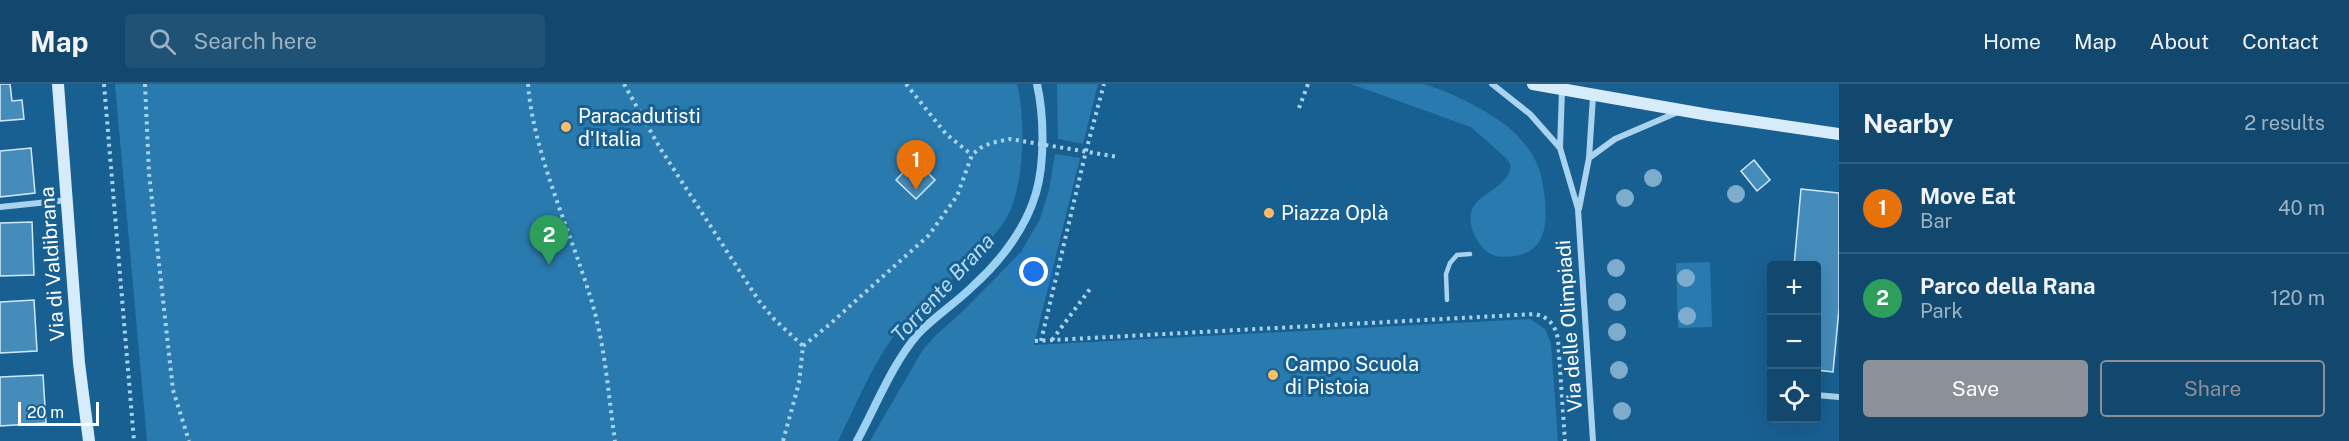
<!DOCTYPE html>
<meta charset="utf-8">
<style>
body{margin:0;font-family:"Public Sans",sans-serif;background:#205276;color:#f1f3f6}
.controls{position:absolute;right:18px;bottom:18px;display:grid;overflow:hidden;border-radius:6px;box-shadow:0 6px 24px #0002}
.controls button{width:54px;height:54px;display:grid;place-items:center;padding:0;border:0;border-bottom:2px solid #326081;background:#13486e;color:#f1f3f6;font:30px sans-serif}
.scale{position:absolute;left:18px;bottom:15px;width:81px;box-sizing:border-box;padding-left:6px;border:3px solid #fff;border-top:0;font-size:16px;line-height:21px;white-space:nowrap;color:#fff;-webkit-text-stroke:4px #196092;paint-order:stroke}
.you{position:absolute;left:1034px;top:188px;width:21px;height:21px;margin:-15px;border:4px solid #fff;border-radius:50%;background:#1a73e8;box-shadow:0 0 0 9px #1a73e833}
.badge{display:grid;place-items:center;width:39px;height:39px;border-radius:50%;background:#8c9099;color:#fff;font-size:20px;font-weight:700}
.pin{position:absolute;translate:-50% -50px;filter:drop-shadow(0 2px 3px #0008)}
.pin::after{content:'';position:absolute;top:32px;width:21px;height:18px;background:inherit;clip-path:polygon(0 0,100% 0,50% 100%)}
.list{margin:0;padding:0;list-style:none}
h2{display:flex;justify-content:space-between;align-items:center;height:78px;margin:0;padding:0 24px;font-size:26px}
h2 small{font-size:20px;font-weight:400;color:#9db2c2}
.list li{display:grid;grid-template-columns:39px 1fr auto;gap:18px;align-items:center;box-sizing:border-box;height:90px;padding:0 24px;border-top:2px solid #326081}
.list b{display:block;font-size:22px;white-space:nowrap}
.list p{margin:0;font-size:20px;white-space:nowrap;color:#9db2c2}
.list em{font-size:20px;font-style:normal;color:#9db2c2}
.actions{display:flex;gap:12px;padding:18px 24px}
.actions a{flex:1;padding:14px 0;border:2px solid #8c9099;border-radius:6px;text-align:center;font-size:21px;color:#8c9099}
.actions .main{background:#8c9099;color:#fff}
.icon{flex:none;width:33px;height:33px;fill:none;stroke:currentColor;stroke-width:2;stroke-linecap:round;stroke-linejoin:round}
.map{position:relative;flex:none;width:1839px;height:357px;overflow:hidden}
header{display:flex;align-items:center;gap:36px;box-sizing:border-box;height:84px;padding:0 30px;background:#13486e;border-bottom:2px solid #326081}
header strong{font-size:28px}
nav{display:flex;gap:33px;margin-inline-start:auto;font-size:21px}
.search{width:420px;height:54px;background:#205276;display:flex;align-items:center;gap:15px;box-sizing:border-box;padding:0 21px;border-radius:6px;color:#9db2c2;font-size:22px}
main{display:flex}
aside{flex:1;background:#13486e}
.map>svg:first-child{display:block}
</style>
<header>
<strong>Map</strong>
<div class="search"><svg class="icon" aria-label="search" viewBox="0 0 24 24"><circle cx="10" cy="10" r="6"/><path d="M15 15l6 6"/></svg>Search here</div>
<nav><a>Home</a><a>Map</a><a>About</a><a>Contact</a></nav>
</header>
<main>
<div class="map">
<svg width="1839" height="357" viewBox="0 0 1839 357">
<rect width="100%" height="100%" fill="#196092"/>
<!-- green -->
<path fill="#297aae" d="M115,0h902c9,35 8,107 -13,138 -15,22 -36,42 -55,60 -18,17 -39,31 -53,51 -24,32 -40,72 -58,108h-691z
M1057,0h41l-15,60 -25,-5z
M1351,0c18,0 58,0 73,0 25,7 74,31 92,50 7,8 15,17 19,26 7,12 8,26 10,39 2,25 1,52 -30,57 -9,1 -18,2 -26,-3 -8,-5 -13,-14 -16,-22 -14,-38 34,-36 38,-65l-4,-7 -36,-32z
M1055,70l25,4 -46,187 496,-26 15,10 6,14 7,98h-688l52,-90 12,-14 30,-27 57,-58 19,-33 9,-29z
M1710,178l2,65 -34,1 -2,-65z"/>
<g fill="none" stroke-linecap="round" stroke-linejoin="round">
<!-- stream -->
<path stroke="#9bd1f2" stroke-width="8" d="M857,357c19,-35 35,-77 61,-107 17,-18 38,-31 55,-48 27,-24 53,-58 63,-93 9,-31 8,-78 1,-109"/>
</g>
<!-- building -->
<path fill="#468cbb" stroke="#cfeafb" stroke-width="1.5" d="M0,0h10l2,17 10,-1 2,19 -24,2z
M31,64l4,45 -35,4v-46z
M915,76l20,20 -19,19 -20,-19z
M1754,76l16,20 -13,11 -16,-20z
M1801,105l38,4v116l-6,63 -17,-2v-104h-22z
M32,138l2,53 -34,1v-53z
M34,216l3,51 -37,2v-51z
M43,291l3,48 -46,3v-49z"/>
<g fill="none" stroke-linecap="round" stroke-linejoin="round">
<!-- path -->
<path stroke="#a9d3ef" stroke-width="4" stroke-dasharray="3 4.5" stroke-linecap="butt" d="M104,0l30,357
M145,0l4,89 24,217 16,51
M528,0c5,68 42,146 62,212 15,46 18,97 25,145
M624,0l36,64 99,153 15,18 29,27
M906,0l40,50 26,21
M1299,24l9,-24
M1052,256l38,-51
M1035,257l500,-27c14,3 20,11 23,25l7,102
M1041,257l45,-190 18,-67
M783,357l16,-58 4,-37 27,-22 99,-89 28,-39 15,-41 8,-7 11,-5 19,-4 108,18"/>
<!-- lane -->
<path stroke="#a9d3ef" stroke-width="4.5" d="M1447,216l-1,-26 4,-11 7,-8 13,-1"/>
<!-- street -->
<path stroke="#a9d3ef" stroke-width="6" d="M1492,0l38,30 30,34
M1562,6l-2,58 18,61 15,232
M1589,74l26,-19 63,-27
M0,123l68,-7
M1579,125l10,-51 4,-62
M1816,311l23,2"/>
<!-- secondary -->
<path stroke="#d6ecfb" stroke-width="12" d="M58,0l21,279 10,78
M1533,0l176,31 130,19"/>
</g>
<!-- trees -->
<g fill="#7daccc">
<circle cx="1653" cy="94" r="9"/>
<circle cx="1736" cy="110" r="9"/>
<circle cx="1625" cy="114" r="9"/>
<circle cx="1616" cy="184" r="9"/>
<circle cx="1686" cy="194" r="9"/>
<circle cx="1617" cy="218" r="9"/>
<circle cx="1687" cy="232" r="9"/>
<circle cx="1617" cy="248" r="9"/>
<circle cx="1619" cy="286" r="9"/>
<circle cx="1622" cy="327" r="9"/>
</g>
<!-- markers -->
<g fill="#ffbc67" stroke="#196092" stroke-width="2">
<circle cx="566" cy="43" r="6"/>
<circle cx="1269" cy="129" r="6"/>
<circle cx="1273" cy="291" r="6"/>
</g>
<g text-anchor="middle" stroke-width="6" stroke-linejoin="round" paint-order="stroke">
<!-- poi labels -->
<g font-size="20" fill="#fff" stroke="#196092" text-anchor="start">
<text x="578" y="39">Paracadutisti<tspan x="578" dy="23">d'Italia</tspan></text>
<text x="1281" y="136">Piazza Oplà</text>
<text x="1285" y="287">Campo Scuola<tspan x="1285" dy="23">di Pistoia</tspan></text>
</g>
<!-- street labels -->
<g font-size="20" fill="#fff" stroke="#196092">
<text transform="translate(52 180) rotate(-94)" y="7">Via di Valdibrana</text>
<text transform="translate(1569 242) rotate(-94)" y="7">Via delle Olimpiadi</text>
</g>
<!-- water labels -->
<g font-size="21" font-style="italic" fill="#b5ddf6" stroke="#196092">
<text transform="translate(943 204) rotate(-47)" y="7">Torrente Brana</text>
</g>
</g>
</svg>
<div class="controls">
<button>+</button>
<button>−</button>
<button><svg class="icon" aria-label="locate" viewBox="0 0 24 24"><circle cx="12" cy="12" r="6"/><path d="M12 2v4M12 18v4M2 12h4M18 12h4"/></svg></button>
</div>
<div class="scale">20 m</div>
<div class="you"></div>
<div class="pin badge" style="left:916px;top:106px;background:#e8710a">1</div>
<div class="pin badge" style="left:549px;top:181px;background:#2e9e5b">2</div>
</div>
<aside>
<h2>Nearby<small>2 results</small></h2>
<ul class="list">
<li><span class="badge" style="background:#e8710a">1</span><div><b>Move Eat</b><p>Bar</p></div><em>40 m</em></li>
<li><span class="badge" style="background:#2e9e5b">2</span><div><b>Parco della Rana</b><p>Park</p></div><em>120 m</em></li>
</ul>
<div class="actions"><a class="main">Save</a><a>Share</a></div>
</aside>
</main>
